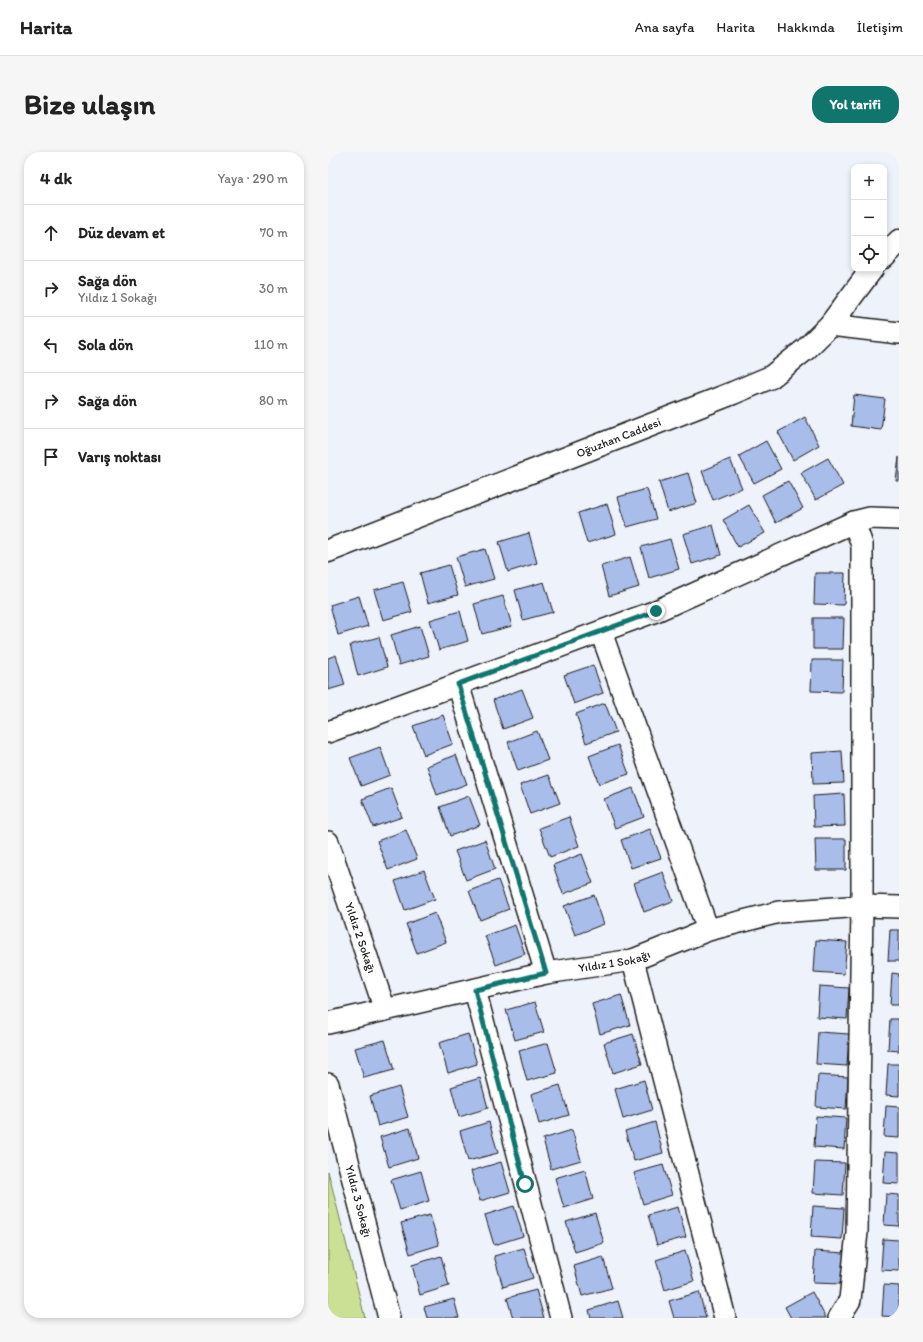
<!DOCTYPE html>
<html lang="tr">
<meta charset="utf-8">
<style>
body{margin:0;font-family:Itim,sans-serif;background:#f6f6f6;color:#222}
.controls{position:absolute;right:12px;top:12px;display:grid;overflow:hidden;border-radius:8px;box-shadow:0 2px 6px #0003}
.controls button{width:36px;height:36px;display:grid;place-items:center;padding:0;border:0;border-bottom:1px solid #e0e0e0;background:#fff;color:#222;font:20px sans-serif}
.stop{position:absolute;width:12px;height:12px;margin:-9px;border:3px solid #0f766e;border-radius:50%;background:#fff}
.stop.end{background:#0f766e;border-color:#fff;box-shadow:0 1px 4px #0008}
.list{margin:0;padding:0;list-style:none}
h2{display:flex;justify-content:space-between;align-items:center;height:52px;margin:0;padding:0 16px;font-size:17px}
h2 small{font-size:13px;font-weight:400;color:#767676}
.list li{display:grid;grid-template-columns:26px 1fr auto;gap:12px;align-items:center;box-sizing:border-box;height:56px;padding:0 16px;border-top:1px solid #e0e0e0}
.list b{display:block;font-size:15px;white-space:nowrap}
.list p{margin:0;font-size:13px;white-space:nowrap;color:#767676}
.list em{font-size:13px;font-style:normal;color:#767676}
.icon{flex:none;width:22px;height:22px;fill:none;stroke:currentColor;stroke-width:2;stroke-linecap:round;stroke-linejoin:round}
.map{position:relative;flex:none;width:571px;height:1166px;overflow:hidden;border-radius:16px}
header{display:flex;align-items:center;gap:24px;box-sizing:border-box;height:56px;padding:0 20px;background:#fff;border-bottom:1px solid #e0e0e0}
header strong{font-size:19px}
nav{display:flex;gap:22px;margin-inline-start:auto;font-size:14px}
.intro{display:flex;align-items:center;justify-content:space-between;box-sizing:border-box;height:96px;padding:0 24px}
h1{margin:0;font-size:28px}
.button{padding:10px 18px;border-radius:16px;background:#0f766e;color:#fff;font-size:14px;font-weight:700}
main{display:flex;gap:24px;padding:0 24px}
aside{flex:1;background:#fff;border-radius:16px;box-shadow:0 2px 6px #0003}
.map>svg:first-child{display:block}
</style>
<header>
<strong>Harita</strong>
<nav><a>Ana sayfa</a><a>Harita</a><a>Hakkında</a><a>İletişim</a></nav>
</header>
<div class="intro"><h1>Bize ulaşın</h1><a class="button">Yol tarifi</a></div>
<main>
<aside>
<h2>4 dk<small>Yaya · 290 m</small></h2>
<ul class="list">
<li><svg class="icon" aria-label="ahead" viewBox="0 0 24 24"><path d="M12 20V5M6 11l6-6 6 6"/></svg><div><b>Düz devam et</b></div><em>70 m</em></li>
<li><svg class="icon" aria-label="right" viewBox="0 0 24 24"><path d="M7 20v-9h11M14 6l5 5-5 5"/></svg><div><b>Sağa dön</b><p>Yıldız 1 Sokağı</p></div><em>30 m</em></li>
<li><svg class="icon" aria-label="left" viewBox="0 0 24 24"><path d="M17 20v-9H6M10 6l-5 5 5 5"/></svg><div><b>Sola dön</b></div><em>110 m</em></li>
<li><svg class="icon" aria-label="right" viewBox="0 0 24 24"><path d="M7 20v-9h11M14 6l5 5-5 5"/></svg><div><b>Sağa dön</b></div><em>80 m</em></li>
<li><svg class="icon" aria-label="arrive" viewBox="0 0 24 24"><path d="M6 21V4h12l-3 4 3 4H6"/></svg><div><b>Varış noktası</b></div></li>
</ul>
</aside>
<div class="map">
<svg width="571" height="1166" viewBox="0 0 571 1166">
<rect width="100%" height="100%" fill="#eef2fb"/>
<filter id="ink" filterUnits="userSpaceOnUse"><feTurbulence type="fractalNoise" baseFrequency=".025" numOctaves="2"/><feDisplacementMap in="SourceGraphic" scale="8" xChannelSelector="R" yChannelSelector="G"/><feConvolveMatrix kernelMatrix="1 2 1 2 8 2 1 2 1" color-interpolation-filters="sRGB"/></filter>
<g filter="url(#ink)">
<!-- green -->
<path fill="#cce095" stroke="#747e58" d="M0,1019l37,147h-37z"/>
<!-- building -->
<path fill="#a9bdeb" stroke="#1c1c1c" d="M526,243l31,4 -4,31 -30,-4z
M477,265l14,28 -26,15 -15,-28z
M438,289l15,28 -27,14 -15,-27z
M571,305v24h-3z
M500,306l15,27 -27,15 -15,-27z
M402,307l12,29 -29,12 -11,-29z
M360,321l9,30 -29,9 -9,-30z
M460,329l15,27 -27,15 -14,-28z
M319,337l9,30 -29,8 -9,-30z
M279,352l9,30 -29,9 -9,-30z
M421,353l16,28 -27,14 -15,-27z
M385,373l8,30 -29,9 -9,-30z
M201,381l8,30 -29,9 -9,-30z
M342,387l9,30 -30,9 -8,-31z
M157,397l9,30 -29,8 -9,-30z
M302,405l9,30 -30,9 -8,-30z
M121,413l9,30 -30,8 -8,-30z
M487,421h30l-1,32 -30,-1z
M75,430l9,30 -29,8 -9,-30z
M216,430l9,30 -30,8 -8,-30z
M31,444l9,30 -30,9 -8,-30z
M175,444l9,30 -30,8 -8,-30z
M132,459l8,30 -29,9 -9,-30z
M485,466h31l-1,31h-30z
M92,474l9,30 -30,9 -8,-30z
M51,485l8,30 -29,9 -8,-31z
M8,503l9,30 -17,5v-32z
M484,508h31l-1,32 -31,-1z
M265,513l10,28 -29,11 -10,-29z
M194,537l11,29 -30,11 -10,-29z
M277,551l11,29 -30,11 -10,-29z
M115,563l10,29 -29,11 -11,-29z
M209,579l11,29 -30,11 -10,-29z
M290,593l11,29 -30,10 -10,-28z
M52,595l10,28 -29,11 -11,-28z
M514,599l2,32 -31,1 -1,-31z
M128,603l11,29 -30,11 -10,-29z
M221,623l11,28 -30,11 -10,-29z
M63,636l11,29 -29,10 -11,-28z
M305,636l11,29 -29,11 -11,-29z
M516,642l1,32 -31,1 -1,-31z
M141,644l11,29 -30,11 -10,-29z
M241,665l10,29 -29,11 -11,-29z
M322,677l11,29 -30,10 -10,-28z
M78,678l11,29 -29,11 -11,-29z
M487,687h31v31h-30z
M157,688l10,29 -29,11 -11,-29z
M254,702l11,29 -30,11 -10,-29z
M96,718l11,29 -30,11 -10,-29z
M335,720l10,29 -29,11 -10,-29z
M170,728l11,29 -29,11 -11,-29z
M266,743l10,29 -29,11 -11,-29z
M107,761l11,29 -29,11 -11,-29z
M187,773l10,29 -29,11 -11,-29z
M562,778h9v31h-11z
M488,788l31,2 -3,32 -30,-2z
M564,821l7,1v31h-9z
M491,834l30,2 -2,31 -30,-2z
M293,843l9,30 -30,9 -8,-30z
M207,850l9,30 -29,8 -9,-30z
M562,867h9v32l-11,-1z
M490,880l31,2 -2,32 -31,-2z
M140,882l9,30 -29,9 -9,-30z
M305,882l9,30 -29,9 -9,-30z
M57,888l9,30 -30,8 -9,-30z
M220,891l9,30 -30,8 -8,-30z
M560,912h11v32l-13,-1z
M490,923l30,2 -2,32 -30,-2z
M152,926l8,30 -29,9 -8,-30z
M316,928l8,30 -29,9 -8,-30z
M232,933l9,30 -30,9 -8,-30z
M71,935l9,30 -30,9 -8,-30z
M558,954l13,1v31l-15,-1z
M488,964l30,2 -2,31 -30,-2z
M161,970l9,31 -30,8 -8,-30z
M327,970l8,31 -29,8 -9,-30z
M82,976l8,30 -29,9 -9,-30z
M244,978l9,30 -30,9 -8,-30z
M557,1000l14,1v31l-16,-1z
M173,1010l9,30 -30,9 -9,-30z
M487,1010l30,1 -2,32 -30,-2z
M335,1013l9,30 -29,9 -9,-31z
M257,1017l8,30 -29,9 -9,-30z
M93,1019l8,30 -29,9 -9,-30z
M558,1042l13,1v31l-15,-1z
M186,1054l9,30 -29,9 -9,-30z
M485,1054l31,2 -2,31 -31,-2z
M350,1055l8,30 -29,8 -9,-30z
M267,1061l9,30 -29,9 -9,-30z
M102,1063l9,30 -29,9 -9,-31z
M555,1087l16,1v31l-18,-1z
M196,1096l9,30 -30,9 -9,-31z
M357,1099l9,30 -29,9 -9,-30z
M487,1099l30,2 -2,31 -30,-1z
M113,1104l8,30 -29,9 -8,-30z
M275,1105l9,31 -30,8 -8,-30z
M556,1133l15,1v31l-17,-1z
M208,1138l8,28h-31l-6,-20z
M371,1140l7,26h-32l-5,-17z
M484,1140l14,26h-35l-6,-11z
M126,1147l5,19h-32l-3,-11z
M290,1149l5,17h-32l-2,-8z"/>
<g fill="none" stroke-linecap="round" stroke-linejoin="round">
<defs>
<g id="minor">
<path d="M502,173l69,8"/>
<path d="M273,480l107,298"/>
<path d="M130,532l88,289"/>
<path d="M0,580l328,-121 198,-89 16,-4 29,1"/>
<path id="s1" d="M0,690l57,168"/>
<path d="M305,808l92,358"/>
<path d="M147,838l86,328"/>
<path id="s2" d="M0,871l218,-50 87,-13 75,-30 71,-18 83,-6 37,1"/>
<path id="s3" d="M0,932l61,234"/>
<path d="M511,1166l11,-18 7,-68 5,-326v-361l-8,-23"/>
</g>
<g id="tertiary">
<path d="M556,105l15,-16"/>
<path id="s4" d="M0,399l405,-158 38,-16 35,-28 24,-24 42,-56"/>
</g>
</defs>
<!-- minor casing -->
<use href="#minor" stroke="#1c1c1c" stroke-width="24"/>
<!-- tertiary casing -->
<use href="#tertiary" stroke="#1c1c1c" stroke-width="25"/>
<!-- minor -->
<use href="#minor" stroke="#fff" stroke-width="21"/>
<!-- tertiary -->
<use href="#tertiary" stroke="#fff" stroke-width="22"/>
</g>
</g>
<g fill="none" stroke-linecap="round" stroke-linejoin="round" filter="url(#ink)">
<!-- route -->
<path stroke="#0f766e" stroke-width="5" d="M197,1032l-50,-194 71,-17 -88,-289 198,-73"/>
</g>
<g text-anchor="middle" stroke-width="3.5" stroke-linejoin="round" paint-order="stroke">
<!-- street labels -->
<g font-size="12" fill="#1c1c1c" stroke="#fff">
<text dy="4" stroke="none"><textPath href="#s4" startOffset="312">Oğuzhan Caddesi</textPath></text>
<text dy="4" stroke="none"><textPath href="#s1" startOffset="101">Yıldız 2 Sokağı</textPath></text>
<text dy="4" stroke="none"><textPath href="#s2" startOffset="293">Yıldız 1 Sokağı</textPath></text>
<text dy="4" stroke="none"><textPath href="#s3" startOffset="121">Yıldız 3 Sokağı</textPath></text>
</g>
</g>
</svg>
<div class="controls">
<button>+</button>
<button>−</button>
<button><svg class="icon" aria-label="locate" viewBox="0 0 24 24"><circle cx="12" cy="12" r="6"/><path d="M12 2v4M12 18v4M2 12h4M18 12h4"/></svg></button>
</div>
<div class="stop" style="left:197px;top:1032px"></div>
<div class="stop end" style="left:328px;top:459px"></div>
</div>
</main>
